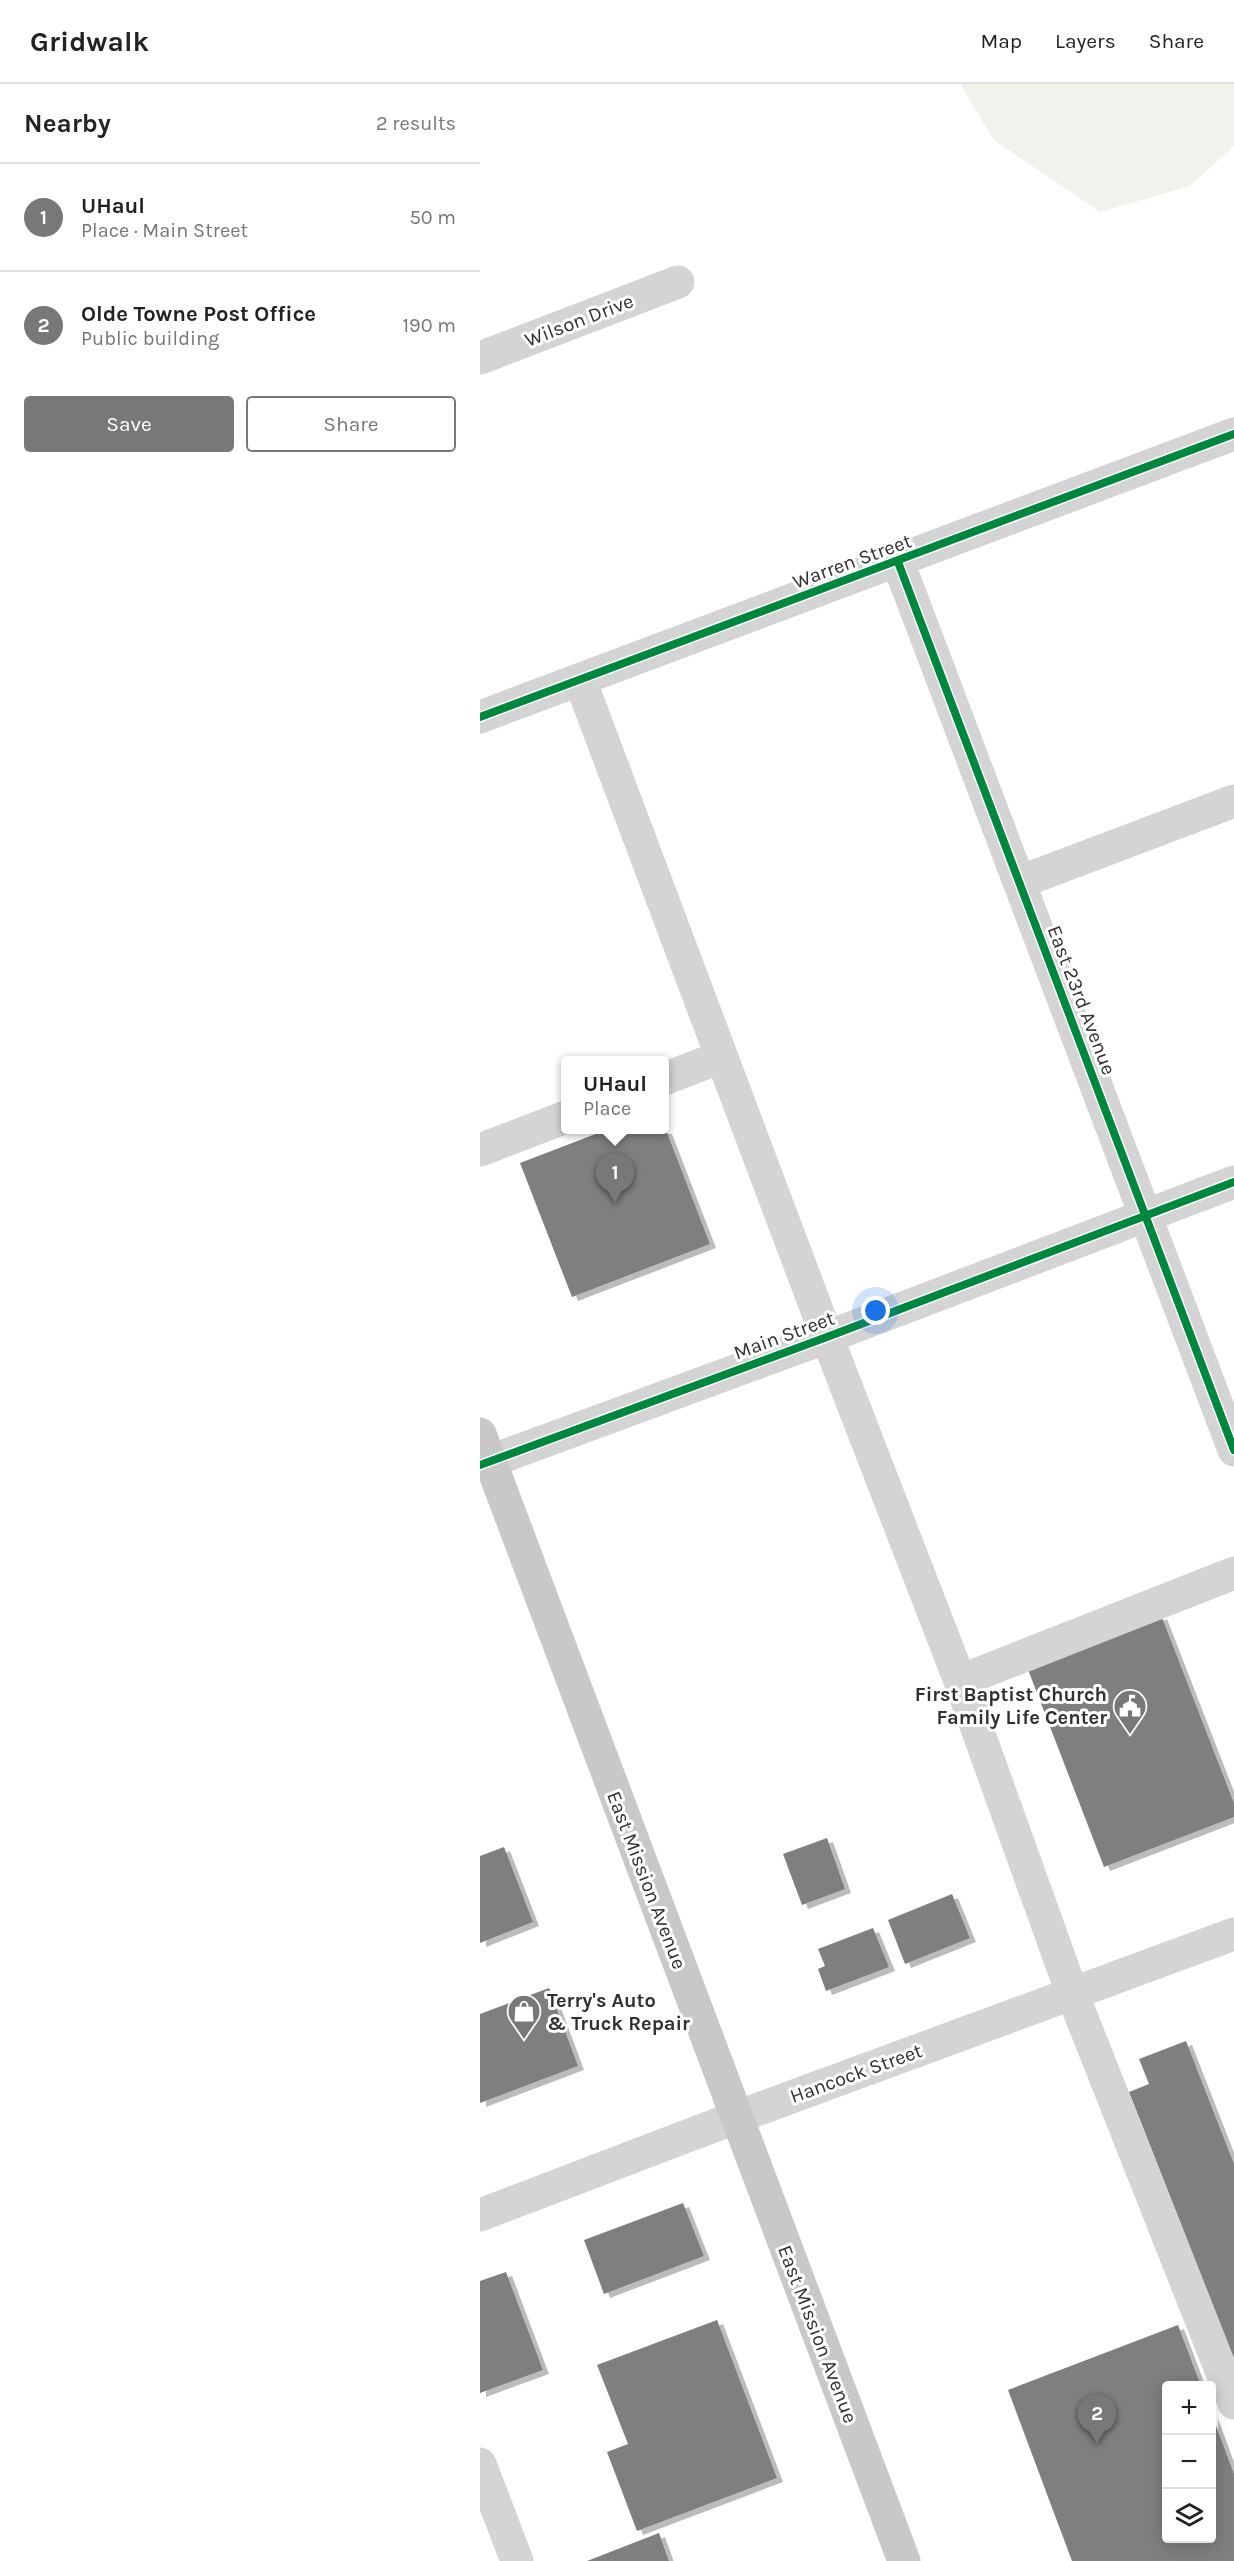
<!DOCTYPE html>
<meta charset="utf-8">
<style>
body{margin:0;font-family:Karla,sans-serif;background:#f6f6f6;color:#222}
.controls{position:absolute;right:18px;bottom:18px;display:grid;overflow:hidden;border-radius:6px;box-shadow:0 3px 15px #0003}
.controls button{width:54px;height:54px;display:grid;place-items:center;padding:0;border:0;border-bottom:2px solid #e0e0e0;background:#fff;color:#222;font:30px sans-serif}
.you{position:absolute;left:396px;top:1227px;width:21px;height:21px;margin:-15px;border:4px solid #fff;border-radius:50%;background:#1a73e8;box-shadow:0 0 0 9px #1a73e833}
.badge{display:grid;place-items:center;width:39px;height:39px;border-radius:50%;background:#787878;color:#fff;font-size:20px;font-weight:700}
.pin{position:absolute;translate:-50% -50px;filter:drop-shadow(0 2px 3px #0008)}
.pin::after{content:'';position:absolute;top:32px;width:21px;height:18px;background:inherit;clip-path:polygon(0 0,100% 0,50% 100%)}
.popup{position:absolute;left:81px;top:972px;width:108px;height:78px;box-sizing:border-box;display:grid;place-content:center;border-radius:6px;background:#fff;filter:drop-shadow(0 2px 4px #0005);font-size:20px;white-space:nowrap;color:#767676}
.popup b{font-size:22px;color:#222}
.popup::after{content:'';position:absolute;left:50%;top:100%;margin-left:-12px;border:12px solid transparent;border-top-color:#fff}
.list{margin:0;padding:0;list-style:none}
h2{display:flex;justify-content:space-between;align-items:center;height:78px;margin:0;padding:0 24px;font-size:26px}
h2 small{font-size:20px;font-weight:400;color:#767676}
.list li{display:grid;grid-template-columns:39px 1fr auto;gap:18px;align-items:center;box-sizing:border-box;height:108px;padding:0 24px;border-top:2px solid #e0e0e0}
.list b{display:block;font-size:22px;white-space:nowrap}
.list p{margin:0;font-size:20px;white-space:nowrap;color:#767676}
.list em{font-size:20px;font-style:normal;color:#767676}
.actions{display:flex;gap:12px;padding:18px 24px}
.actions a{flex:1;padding:14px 0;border:2px solid #787878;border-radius:6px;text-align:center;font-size:21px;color:#787878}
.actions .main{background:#787878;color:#fff}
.icon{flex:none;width:33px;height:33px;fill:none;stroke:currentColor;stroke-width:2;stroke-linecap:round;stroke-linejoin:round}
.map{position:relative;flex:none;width:754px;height:2477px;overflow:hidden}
header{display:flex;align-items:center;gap:36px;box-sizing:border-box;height:84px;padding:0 30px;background:#fff;border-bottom:2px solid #e0e0e0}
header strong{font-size:28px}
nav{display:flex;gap:33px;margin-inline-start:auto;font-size:21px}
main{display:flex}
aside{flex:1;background:#fff}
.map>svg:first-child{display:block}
</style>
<header>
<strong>Gridwalk</strong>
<nav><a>Map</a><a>Layers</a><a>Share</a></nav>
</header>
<main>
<aside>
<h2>Nearby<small>2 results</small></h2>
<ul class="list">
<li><span class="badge">1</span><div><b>UHaul</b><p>Place · Main Street</p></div><em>50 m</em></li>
<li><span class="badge">2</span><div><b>Olde Towne Post Office</b><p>Public building</p></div><em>190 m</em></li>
</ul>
<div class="actions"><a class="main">Save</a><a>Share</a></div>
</aside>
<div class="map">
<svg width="754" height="2477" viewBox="0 0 754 2477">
<defs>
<filter id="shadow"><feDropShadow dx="6" dy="4" stdDeviation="0" flood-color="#0004"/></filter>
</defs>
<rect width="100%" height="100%" fill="#fff"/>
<!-- green -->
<path fill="#f0f3ec" d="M480,0h274v62l-44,40 -90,26 -106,-72z"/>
<!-- building -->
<path fill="#7f7f7f" filter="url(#shadow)" d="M126,1046h60l44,114 -138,53 -52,-134z
M681,1531l73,188v14l-130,50 -77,-200z
M347,1754l18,51 -43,16 -19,-51z
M24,1763l29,75 -53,21v-87z
M472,1810l18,44 -65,26 -17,-44z
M393,1844l16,39 -63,24 -8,-22 7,-3 -7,-17z
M69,1904l29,78 -98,37v-89z
M706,1957l48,123v195l-105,-267 20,-8 -10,-25z
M203,2119l21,53 -100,38 -20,-54z
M26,2188l37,98 -63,23v-112z
M237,2236l60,158 -140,53 -30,-79 21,-8 -31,-79z
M698,2241l23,61h-35v152h46v-123l22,59v87h-162l-64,-171z
M179,2449l10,28h-82z"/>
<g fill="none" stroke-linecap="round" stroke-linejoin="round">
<!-- minor -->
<path stroke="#d4d4d4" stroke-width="33" d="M0,274l198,-76
M418,478l336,888
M100,596l247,657 133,344 112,312 162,410
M0,633l754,-283
M540,798l214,-81
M184,995l57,-22
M0,1066l86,-33
M0,1381l347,-128 407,-155
M480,1597l274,-108
M0,2131l257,-98 497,-183
M0,2380l37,97"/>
<!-- major -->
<path stroke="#c8c8c8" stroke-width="33" d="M0,1350l424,1127"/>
<defs>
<path id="cycleway" d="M418,478l336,888
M0,633l754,-283
M0,1381l347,-128 407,-155"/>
</defs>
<!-- cycleway casing -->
<use href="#cycleway" stroke="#fff" stroke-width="11"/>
<!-- cycleway -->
<use href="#cycleway" stroke="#00873e" stroke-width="8"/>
</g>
<!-- icons -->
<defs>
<symbol id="civic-pin" viewBox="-11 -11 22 30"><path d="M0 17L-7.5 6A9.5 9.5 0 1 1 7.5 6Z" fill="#787878" stroke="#fff"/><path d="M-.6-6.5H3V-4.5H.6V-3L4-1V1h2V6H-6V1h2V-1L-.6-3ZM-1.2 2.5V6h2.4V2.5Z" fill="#fff"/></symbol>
<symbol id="shop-pin" viewBox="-11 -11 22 30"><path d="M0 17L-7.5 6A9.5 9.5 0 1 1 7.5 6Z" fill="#787878" stroke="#fff"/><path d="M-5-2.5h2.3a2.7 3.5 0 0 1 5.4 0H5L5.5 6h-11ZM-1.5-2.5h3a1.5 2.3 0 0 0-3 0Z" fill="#fff"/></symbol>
</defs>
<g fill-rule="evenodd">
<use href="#civic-pin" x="631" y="1603" width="38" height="52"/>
<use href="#shop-pin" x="25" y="1908" width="38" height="52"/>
</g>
<g text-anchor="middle" stroke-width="6" stroke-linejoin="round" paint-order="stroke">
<!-- street labels -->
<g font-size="20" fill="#303030" stroke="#fff">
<text transform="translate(99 236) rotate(-21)" y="7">Wilson Drive</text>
<text transform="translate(372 477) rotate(-20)" y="7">Warren Street</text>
<text transform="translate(602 916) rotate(69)" y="7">East 23rd Avenue</text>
<text transform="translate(304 1251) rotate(-20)" y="7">Main Street</text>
<text transform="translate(167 1796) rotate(69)" y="7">East Mission Avenue</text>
<text transform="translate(376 1989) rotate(-20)" y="7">Hancock Street</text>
<text transform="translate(338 2250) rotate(69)" y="7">East Mission Avenue</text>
</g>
<!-- poi labels -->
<g font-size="20" font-weight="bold" fill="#303030" stroke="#fff" text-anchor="end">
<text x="627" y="1617">First Baptist Church<tspan x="627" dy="23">Family Life Center</tspan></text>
<text x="67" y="1923" text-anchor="start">Terry's Auto<tspan x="67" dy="23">&amp; Truck Repair</tspan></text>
</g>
</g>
</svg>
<div class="controls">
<button>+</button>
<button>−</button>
<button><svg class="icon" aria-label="layers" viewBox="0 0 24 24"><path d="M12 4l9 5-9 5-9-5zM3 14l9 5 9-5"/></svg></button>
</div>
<div class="you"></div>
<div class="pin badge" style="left:135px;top:1119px">1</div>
<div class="popup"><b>UHaul</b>Place</div>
<div class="pin badge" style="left:617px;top:2360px">2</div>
</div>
</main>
